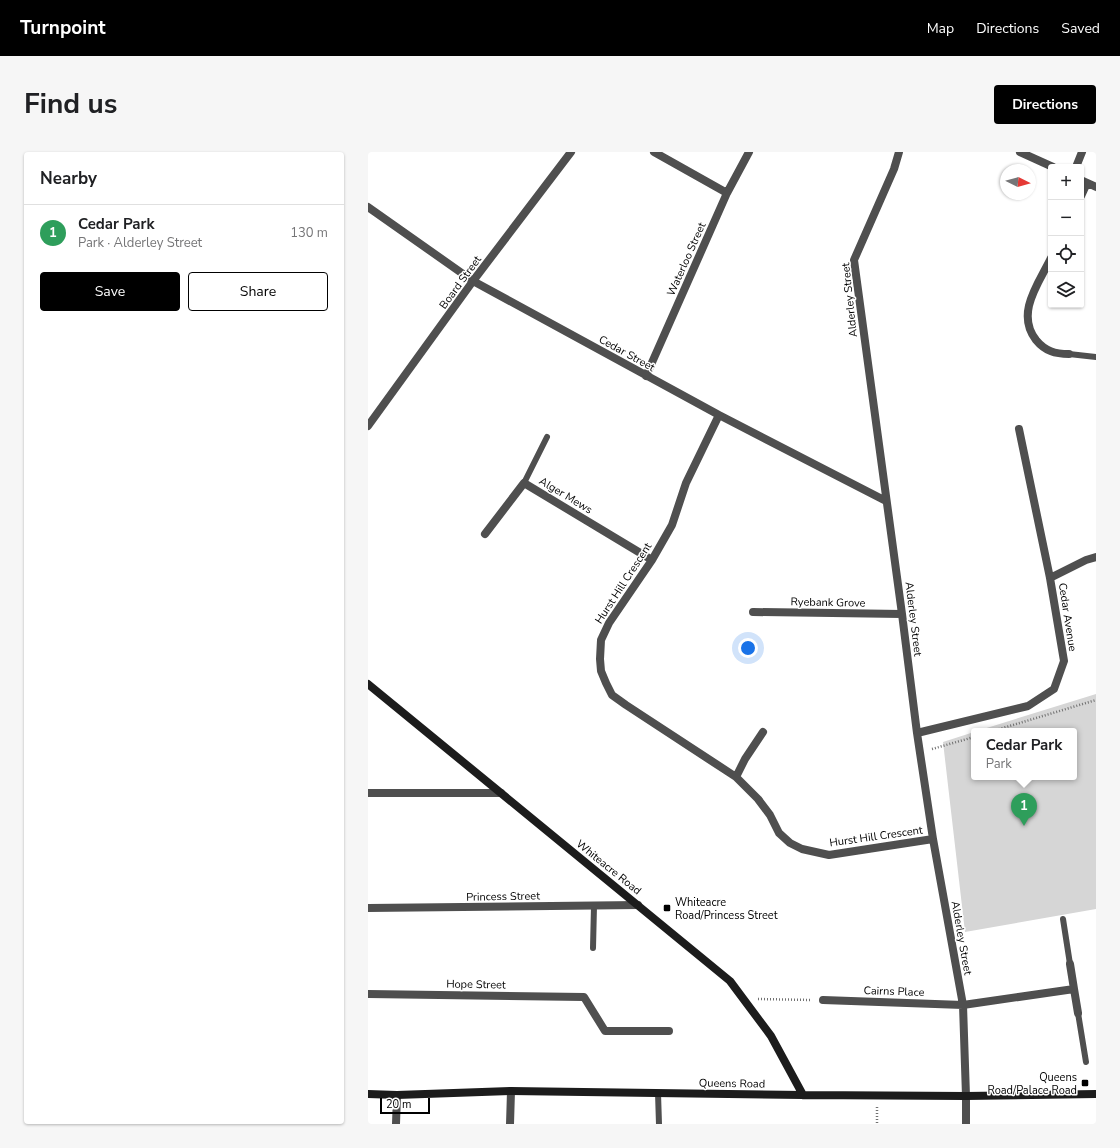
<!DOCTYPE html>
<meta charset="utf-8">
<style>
body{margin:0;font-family:"Nunito Sans",sans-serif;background:#f6f6f6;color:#202124}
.controls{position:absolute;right:12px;top:12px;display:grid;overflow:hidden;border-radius:4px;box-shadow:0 1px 3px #0004}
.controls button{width:36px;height:36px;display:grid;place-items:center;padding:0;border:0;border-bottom:1px solid #e0e0e0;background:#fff;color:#202124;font:20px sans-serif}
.compass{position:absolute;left:632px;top:12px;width:36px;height:36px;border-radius:50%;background:#fff;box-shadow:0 1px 3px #0004;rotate:95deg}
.scale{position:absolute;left:12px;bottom:10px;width:50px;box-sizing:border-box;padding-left:4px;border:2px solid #000;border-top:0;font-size:11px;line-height:14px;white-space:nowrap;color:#000;-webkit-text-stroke:3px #fff;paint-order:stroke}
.you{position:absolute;left:380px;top:496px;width:14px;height:14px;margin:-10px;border:3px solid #fff;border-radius:50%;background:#1a73e8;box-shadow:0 0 0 6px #1a73e833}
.badge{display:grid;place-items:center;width:26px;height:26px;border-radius:50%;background:#000;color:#fff;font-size:13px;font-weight:700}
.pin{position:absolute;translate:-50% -33px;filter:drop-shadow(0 1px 2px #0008)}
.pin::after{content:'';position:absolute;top:21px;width:14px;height:12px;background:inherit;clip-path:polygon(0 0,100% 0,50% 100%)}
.popup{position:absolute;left:603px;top:576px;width:106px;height:52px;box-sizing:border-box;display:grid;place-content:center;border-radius:4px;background:#fff;filter:drop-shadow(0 1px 3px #0005);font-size:13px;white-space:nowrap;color:#757577}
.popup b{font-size:15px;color:#202124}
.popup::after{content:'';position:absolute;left:50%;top:100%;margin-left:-8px;border:8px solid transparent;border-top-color:#fff}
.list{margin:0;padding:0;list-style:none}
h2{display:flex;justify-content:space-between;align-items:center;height:52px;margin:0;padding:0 16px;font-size:17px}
h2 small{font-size:13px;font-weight:400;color:#757577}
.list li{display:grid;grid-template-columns:26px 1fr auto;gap:12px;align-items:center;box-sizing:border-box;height:56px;padding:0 16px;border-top:1px solid #e0e0e0}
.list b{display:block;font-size:15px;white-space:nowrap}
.list p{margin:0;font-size:13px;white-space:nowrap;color:#757577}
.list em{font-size:13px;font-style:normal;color:#757577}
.actions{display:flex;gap:8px;padding:12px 16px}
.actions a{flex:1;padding:9px 0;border:1px solid #000;border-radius:4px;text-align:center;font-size:14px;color:#000}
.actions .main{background:#000;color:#fff}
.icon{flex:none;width:22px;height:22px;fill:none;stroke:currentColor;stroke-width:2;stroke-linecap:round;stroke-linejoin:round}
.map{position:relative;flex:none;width:728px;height:972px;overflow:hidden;border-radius:4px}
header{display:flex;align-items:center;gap:24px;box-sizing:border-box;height:56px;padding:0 20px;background:#000;color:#fff}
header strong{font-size:19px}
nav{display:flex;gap:22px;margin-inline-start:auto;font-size:14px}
.intro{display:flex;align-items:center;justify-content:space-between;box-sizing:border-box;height:96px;padding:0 24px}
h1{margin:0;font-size:28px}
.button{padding:10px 18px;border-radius:4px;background:#000;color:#fff;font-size:14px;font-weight:700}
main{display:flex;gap:24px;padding:0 24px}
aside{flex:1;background:#fff;border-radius:4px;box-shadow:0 1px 3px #0004}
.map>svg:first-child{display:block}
</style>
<header>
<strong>Turnpoint</strong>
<nav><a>Map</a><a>Directions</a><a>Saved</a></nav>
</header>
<div class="intro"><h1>Find us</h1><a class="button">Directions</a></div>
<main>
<aside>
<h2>Nearby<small></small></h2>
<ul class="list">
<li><span class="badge" style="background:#2e9e5b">1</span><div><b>Cedar Park</b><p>Park · Alderley Street</p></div><em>130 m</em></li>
</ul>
<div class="actions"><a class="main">Save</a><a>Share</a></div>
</aside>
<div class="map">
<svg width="728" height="972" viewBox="0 0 728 972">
<rect width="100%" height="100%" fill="#fff"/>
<!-- green -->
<path fill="#d6d6d6" d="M728,542v215l-131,23 -22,-190 31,-10v45h100v-46h-97z"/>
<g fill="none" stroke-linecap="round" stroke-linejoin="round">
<!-- path -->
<path stroke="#717171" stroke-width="2.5" stroke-dasharray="1 2" stroke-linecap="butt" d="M625,579l103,-31
M564,597l42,-12
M390,847l53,1
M509,955v16l1,1"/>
<!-- lane -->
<path stroke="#4f4f4f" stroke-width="6" d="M701,202l27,3
M156,331l23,-46
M695,767l7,45
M225,796l1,-42
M710,861l8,49
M290,941l1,31"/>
<!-- street -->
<path stroke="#4f4f4f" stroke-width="8" d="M286,0l73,41
M531,0l-5,17 -40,91 48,354 15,119 16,106 30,166 3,91v28
M652,0l33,15
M708,15l6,-15
M713,28l15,7
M713,44l6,-13
M0,55l105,74 246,134 167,86
M683,106c-12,25 -36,55 -15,82 9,11 19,14 33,14
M278,224l81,-183 22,-41
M351,263l-33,68 -14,42 -20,35 -43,63 -8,17 -1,19 1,12 5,12 6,12 14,10 110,72
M0,274l105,-145 98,-129
M117,382l39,-51 128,77
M682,426l36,-18 10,-3
M385,460l149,2
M395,580l-18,27 -9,18 22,22 12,16 9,18 11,10 12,6 27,6 104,-16
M549,581l111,-27 26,-17 10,-28 -14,-83 -31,-149
M0,641h133
M0,756l270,-3
M706,837l4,24
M0,842l216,3 21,34h64
M455,848l140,5 111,-16 -4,-25
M28,972l1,-29
M142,972l1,-33"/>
<!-- secondary -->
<path stroke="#1c1c1c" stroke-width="8" d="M0,532l362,297 41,55 32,59
M0,942l29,1 114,-4 292,4 163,1 130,-2"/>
</g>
<!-- markers -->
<g fill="#000" stroke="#fff" stroke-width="1.5">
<rect x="295" y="752" width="8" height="8" rx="2"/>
<rect x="713" y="927" width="8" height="8" rx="2"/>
</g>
<g text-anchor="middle" stroke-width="3" stroke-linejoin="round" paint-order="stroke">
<!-- street labels -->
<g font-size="11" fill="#000" stroke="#fff">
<text transform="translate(318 107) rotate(-66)" y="4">Waterloo Street</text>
<text transform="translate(92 130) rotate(-54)" y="4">Board Street</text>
<text transform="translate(481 148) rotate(-96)" y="4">Alderley Street</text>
<text transform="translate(259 201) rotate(29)" y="4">Cedar Street</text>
<text transform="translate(198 343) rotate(31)" y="4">Alger Mews</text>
<text transform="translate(255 431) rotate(-57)" y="4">Hurst Hill Crescent</text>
<text transform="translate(460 450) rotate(1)" y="4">Ryebank Grove</text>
<text transform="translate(700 465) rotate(81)" y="4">Cedar Avenue</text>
<text transform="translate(546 467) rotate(83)" y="4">Alderley Street</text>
<text transform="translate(508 684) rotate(-8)" y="4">Hurst Hill Crescent</text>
<text transform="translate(241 715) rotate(39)" y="4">Whiteacre Road</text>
<text transform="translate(135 744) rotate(-1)" y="4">Princess Street</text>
<text transform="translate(594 786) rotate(80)" y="4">Alderley Street</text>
<text transform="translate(108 832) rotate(1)" y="4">Hope Street</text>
<text transform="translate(526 839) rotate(2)" y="4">Cairns Place</text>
<text transform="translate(364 931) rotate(1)" y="4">Queens Road</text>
</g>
<!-- poi labels -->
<g font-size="11" fill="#000" stroke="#fff" text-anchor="start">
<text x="307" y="754">Whiteacre<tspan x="307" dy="13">Road/Princess Street</tspan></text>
<text x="709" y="929" text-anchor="end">Queens<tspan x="709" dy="13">Road/Palace Road</tspan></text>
</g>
</g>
</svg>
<div class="controls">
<button>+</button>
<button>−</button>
<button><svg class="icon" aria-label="locate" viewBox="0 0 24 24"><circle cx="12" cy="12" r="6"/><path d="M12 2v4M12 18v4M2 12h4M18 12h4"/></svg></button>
<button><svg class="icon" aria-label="layers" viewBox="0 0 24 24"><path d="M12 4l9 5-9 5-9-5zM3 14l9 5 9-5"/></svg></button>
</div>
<svg class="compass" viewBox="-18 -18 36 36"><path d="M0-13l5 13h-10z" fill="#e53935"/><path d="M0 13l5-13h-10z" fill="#757577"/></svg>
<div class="scale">20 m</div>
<div class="you"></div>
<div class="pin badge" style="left:656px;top:674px;background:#2e9e5b">1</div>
<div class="popup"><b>Cedar Park</b>Park</div>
</div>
</main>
